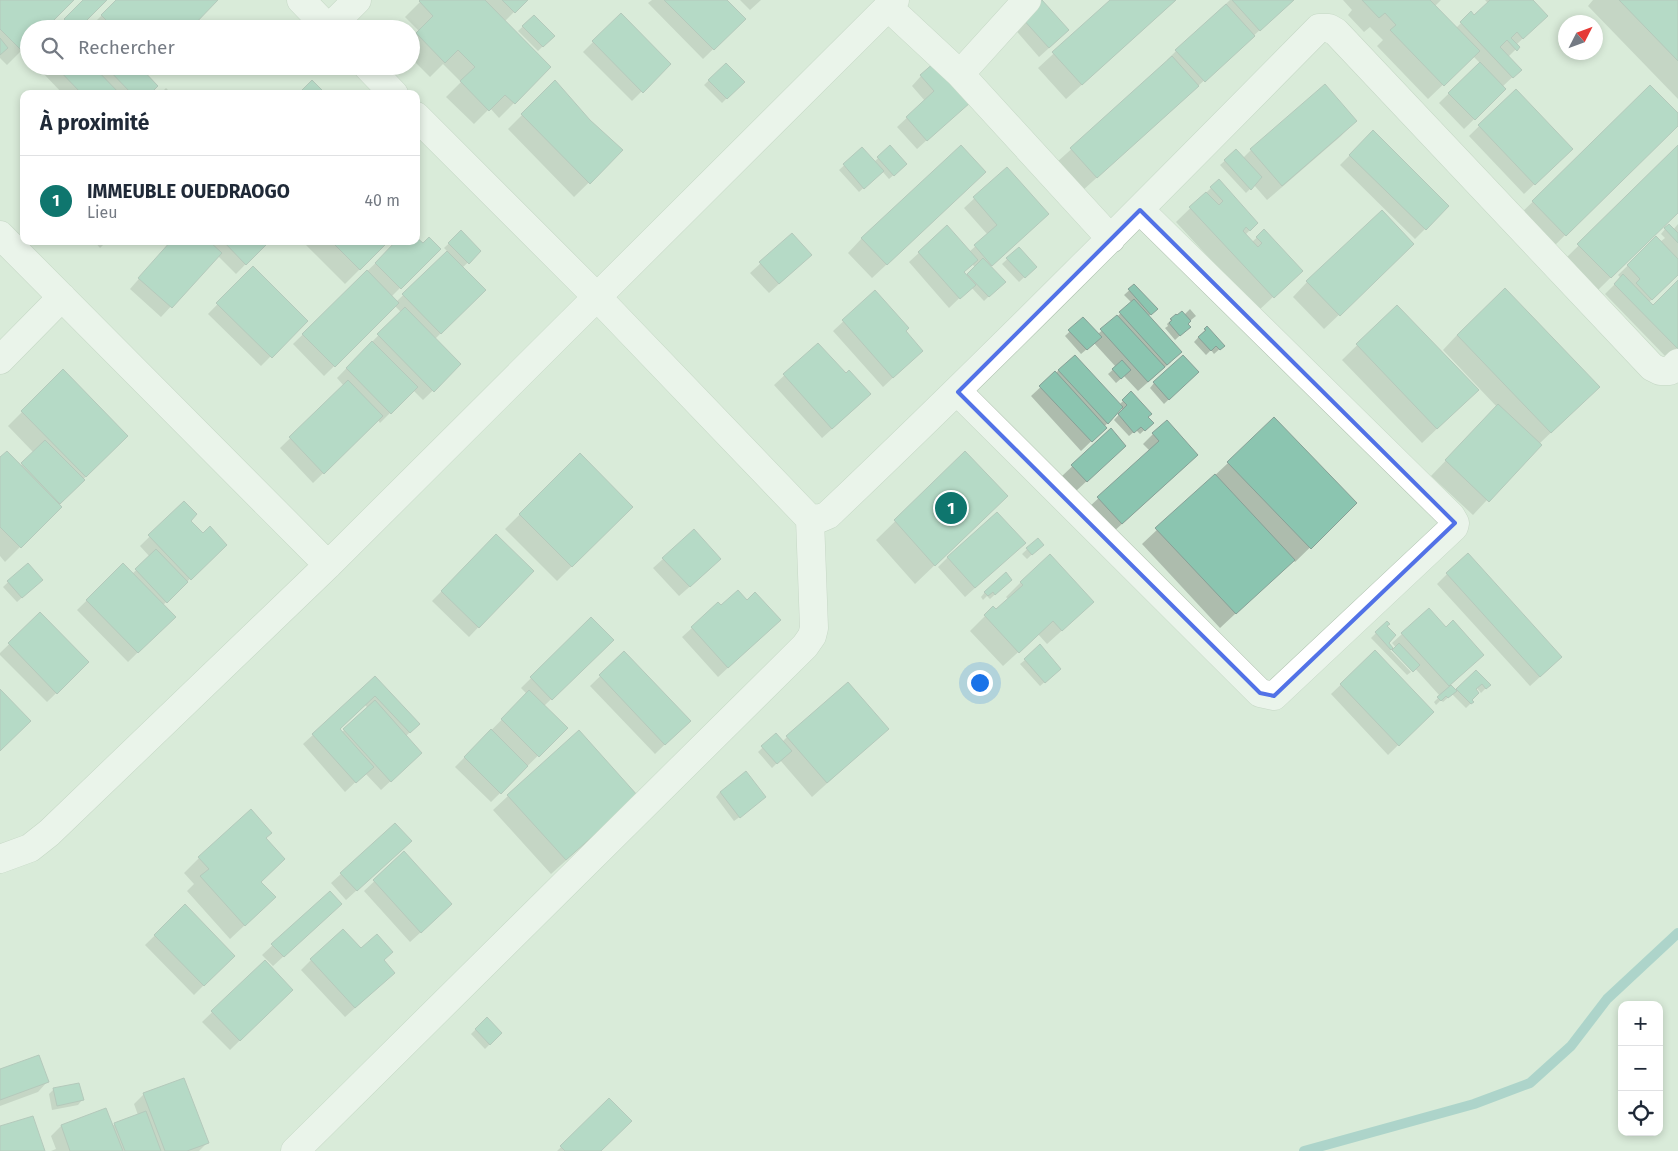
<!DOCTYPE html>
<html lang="fr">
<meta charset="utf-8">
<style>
body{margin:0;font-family:"Fira Sans",sans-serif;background:#f6f6f7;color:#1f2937}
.controls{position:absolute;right:15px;bottom:15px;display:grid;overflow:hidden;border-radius:10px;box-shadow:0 2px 8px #0003}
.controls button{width:45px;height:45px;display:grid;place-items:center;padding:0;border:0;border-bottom:1px solid #e0e1e3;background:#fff;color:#1f2937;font:25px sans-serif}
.compass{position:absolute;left:1558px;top:15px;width:45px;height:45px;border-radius:50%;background:#fff;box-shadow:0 2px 8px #0003;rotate:48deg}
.you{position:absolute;left:979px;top:682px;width:18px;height:18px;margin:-12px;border:4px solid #fff;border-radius:50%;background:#1a73e8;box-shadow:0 0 0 8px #1a73e833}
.badge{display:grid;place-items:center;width:32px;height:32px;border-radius:50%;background:#0f766e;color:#fff;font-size:16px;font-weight:700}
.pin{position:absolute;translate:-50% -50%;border:2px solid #fff;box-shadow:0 1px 5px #0006}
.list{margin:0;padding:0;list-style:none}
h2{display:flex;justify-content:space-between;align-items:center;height:65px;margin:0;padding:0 20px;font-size:21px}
h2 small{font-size:16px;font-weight:400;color:#747a83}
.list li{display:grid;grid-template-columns:32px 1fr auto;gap:15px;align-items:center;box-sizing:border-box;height:90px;padding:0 20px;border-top:1px solid #e0e1e3}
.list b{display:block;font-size:19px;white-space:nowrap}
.list p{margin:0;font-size:16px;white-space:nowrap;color:#747a83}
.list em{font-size:16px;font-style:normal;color:#747a83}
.icon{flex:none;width:28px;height:28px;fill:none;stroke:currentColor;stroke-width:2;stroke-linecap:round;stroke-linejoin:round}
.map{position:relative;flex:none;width:1678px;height:1151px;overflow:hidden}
.search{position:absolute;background:#fff;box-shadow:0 2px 8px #0003;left:20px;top:20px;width:400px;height:55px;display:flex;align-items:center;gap:12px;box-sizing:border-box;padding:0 18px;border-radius:28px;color:#747a83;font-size:19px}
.panel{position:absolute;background:#fff;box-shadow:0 2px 8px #0003;left:20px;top:90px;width:400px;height:155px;border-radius:10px}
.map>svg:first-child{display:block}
</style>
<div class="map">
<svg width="1678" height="1151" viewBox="0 0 1678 1151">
<rect width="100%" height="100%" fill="#d9ebd9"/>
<!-- shadow -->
<path fill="#0003" fill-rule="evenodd" d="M0,0h72l-43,29v14l-22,22 -7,-7z
M84,0h21l-29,29h-21z
M117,0h100l-29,29h-100z
M422,0h104l-21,21 45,46 -51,51 -9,-10 -16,16 -28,-27 15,-15 -18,-18 -13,13 -19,-19v-19l8,-8 -14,-14z
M652,0h73l19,19 -41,40 -55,-56z
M740,0h21l-11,10z
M1112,0h64l-110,99 -28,-31z
M1230,0h63l-211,191 -26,-28 112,-101 -1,-2 9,-9z
M1343,0h98l-6,6 21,22 15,-15 3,4 14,-14 -3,-3h46l15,16 -30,29 2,2 -10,10 12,13 -18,17 3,2 -41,40 -25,-26 41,-40 -7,-7 -45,43 -51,-53 6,-6 -13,-13 -6,5 -16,-17 4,-5z
M1593,0h85v99l-90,-93z
M621,14l48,50 -37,37 -49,-49z
M534,16l19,20 -15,15 -20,-20z
M1022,18l36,22 -19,17 -26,-30z
M726,64l17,18 -21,21 -18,-18z
M48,66h102l-6,7 4,21h-85l-21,-22z
M921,76l38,35 -42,38 -20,-22 28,-26 -13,-15z
M555,82l34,38 33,30 -48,47 -66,-68z
M1650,87l28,28v9l-127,125 -33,-33z
M166,88l6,6h-12z
M1516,90l55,59 -47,45 -55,-58z
M1355,121l-14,15 -74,64 -13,-15 -8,8 -26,-28 16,-14 7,7 8,-8z
M1373,132l75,74 -33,33 -75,-74z
M890,147l16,17 -17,15 -7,-8 -23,21 -20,-22 23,-21 12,13z
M1678,147v64l-82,81 -32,-32z
M1007,168l31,56 -48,43 9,19 -15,15 -13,-14 -22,21 -40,-46 38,-35 22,25 19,-17 -24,-27zM972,264l3,3 -9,9 -3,-4z
M970,187l-98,91 -24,-25 14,-15z
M1211,188l46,35 -12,12 7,7 12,-11 22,54 -28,26 -82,-89z
M1678,224v50l-29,28 4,4 25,-24v65l-11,11 -62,-64 16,-16 -3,-3 38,-37 4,4 5,-4 -4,-4 4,-5 8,1z
M461,232l19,19 -18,17 22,22 -49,49 25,25 -37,36 -10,-10 -33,33 -2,-3 -65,63 -33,-35 64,-62 -7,-8 64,-66 -6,-6 -71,70 -31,-32 105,-103 41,8 -48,48 5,5 52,-50 -4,-4z
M792,235l9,29 -32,29 -19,-20z
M94,241h13l-7,7z
M172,241h96l-32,33 -18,-18 -57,61 -31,-28z
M302,241h86l-43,43z
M1019,248l16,19 -16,15 -17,-18z
M1398,259l-74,70 -31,-32 14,-15z
M253,268l53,53 -45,45 -53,-52z
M1134,286l22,23 -8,8 23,45 -33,29 -14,-15 -8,7 -8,-9 8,-7 -22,-24 -13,11 -16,-18 18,-17 15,15 34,-31 -8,-8z
M875,292l29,39 8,29 -29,27 -50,-56z
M1397,306l65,99 -40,38 -80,-83z
M1190,309l6,7 -10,8 3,3 -14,13 -10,-12 3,-2 -1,-2 9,-9h8z
M1207,328l16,18 -9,8 -3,-4 -5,5 -12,-13z
M1457,335l127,66 -45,43 -66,71 -42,-39 66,-69 -54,-57z
M818,344l28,31 14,29 -38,34 -48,-53z
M1074,356l45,49 12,-12 16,24 5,6 -12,11 -4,-4 -7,6 -15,-16 9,-10 -2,-2 -17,19 1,1 -24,23 -50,-55z
M63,371l63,65 -68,69 2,2 -55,55 -5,-6v-97l20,7 14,-13 -26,-27z
M1197,372l-33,32 -14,-16 4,-5z
M1111,430l4,25 -39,36 -14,-15z
M1153,434l34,31 -75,68 -23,-26 61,-56 -7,-7z
M965,453l22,62 -72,69 -39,-44z
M580,455l52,52 -75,74 -52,-52z
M1228,463l128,40 -61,59 -2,-2 -73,68 -78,-84z
M184,503l5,18 14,14 22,10 -62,60 11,12 -46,45 -51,-52 46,-45 9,9 18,-17 -10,-11z
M496,536l36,35 -63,66 -37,-36z
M1037,540l5,5 -15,14 -5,-5z
M1014,553l-49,44 -27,-30 10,-10z
M663,559l47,10 -31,27 -26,-28z
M27,564l10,20 -20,18 -14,-15z
M1447,574l104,93 -21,19 -93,-102z
M1021,582l57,34 -31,28 -9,-10 -35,32 -33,-35 23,-23 3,3 13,-11 -3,-3z
M1006,584l-16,15 -3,-3 -4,4 -2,-3 4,-5z
M40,614l48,48 -41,40 -47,-47v-2z
M591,619l21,21 -68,66 22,22 -75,74 -36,-35 72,-73 -6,-6z
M1387,622l-2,4 2,17 5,5 -2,2 21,22 -4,3 -36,-37z
M692,628l78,1 -52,48 -36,-40z
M1402,634l54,57 20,-19 13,13 -8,8 -5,-6 -6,13 2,2 -6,6 -14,-14 -9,8 -2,-2 -5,5 -2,-3 6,-6 -48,-53z
M1375,652l57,60 -44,43 -57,-61z
M624,653l65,68 -34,33 -65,-68z
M1025,660l30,13 -15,13 -20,-22z
M375,678l43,46 -12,12 5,26 -30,28 -16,-17 -20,19 -42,-48zM365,705l3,3 -27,25 -3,-4z
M887,729l-75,68 -32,-37 -8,8 -14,-16 18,-17 6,7 5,-5z
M720,792l40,10 -26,19 -18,-24z
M508,796l114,14 -71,64 -58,-64z
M395,825l5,26 -54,49 -15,-17z
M265,839l-5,43 -1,30 -29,27 -43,-48 7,-7 -10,-11 15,-15z
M404,853l37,61 -31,28 -46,-51z
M330,892v22l-57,52 -11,-11z
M185,906l48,50 -39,39 -49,-50z
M361,950l22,11 1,21 -39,35 -44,-47 10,-10z
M265,961l26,29 -61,60 -28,-28z
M487,1018l14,15 -16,16 -14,-15z
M0,1071l47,11 -9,10 -38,14z
M54,1089l28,11 -4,5 -26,5 -3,-16z
M144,1094l63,49 -8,8h-148l5,-2 -5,-13 10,-10 45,-17 6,17 3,-2 23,-9 -4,-11z
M609,1100l-10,51h-42z"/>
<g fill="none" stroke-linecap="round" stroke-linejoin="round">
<!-- stream -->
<path stroke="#78b9b8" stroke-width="10" d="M1304,1151l170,-47 56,-21 41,-37 36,-47 71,-66"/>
</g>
<!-- building -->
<path fill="#8bc5b0" stroke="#88a097" d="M0,0h74l-29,29h-16v16l-7,6 -22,-22z
M83,0h24l-29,29h-5l-9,-10z
M116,0h102l-28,29h-75l-14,-14z
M420,0h65l66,67 -36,37 -10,-9 -16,16 -29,-30 15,-14 -17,-17 -13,13 -29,-30 17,-17 -14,-15z
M502,0h26l-13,13z
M664,0h63l19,19 -32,31z
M1040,0h2l27,30 -20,18 -28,-31z
M1110,0h66l-94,85 -30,-33z
M1232,0h62l-34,31z
M1362,0h68l50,51 -36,35 -54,-56 6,-5 -11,-12 -6,5z
M1490,0h43l15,16 -25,23 -6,-7 -6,6 9,9 -3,4 -10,-11 -7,7 22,23 -9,8 -53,-56 11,-11 3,4z
M1619,0h59v61z
M1226,4l29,32 -50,46 -30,-32z
M621,13l50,51 -28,29 -51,-52z
M534,15l21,21 -12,11 -21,-21z
M0,38l8,10 -8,7z
M1172,56l27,30 -102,92 -27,-30z
M935,62l36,40 -44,39 -21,-24 28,-26 -14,-16z
M1480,62l26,27 -31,31 -27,-27z
M726,63l19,19 -18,17 -19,-19z
M55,66h38l27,28h-38z
M105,66h34l19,20 -8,8h-18z
M312,80l14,14h-28z
M555,80l35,40 33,30 -33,34 -69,-70z
M1325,84l32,37 -75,65 -32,-37z
M1650,85l28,28v13l-112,110 -34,-35z
M1516,89l57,60 -38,36 -57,-60z
M1373,130l76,76 -23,24 -77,-75z
M890,145l17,19 -13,12 -17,-19z
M961,145l25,27 -99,93 -26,-27z
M1678,145v68l-67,65 -34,-34z
M862,147l22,24 -20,18 -21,-25z
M1236,149l26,28 -11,13 -27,-30z
M1007,167l42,47 -57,52 -18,-21 23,-20 -24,-28z
M1219,179l39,44 -8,8 -4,-4 -3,4 15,16 4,-4 -6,-6 8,-8 39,42 -29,27 -85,-91 17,-15 13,13 4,-4 -13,-14z
M1382,210l32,34 -74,72 -34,-35z
M1669,224l9,9v10l-14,-15z
M947,225l31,35 -14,12 12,13 -16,14 -42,-47z
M461,230l20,21 -12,13 -21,-21z
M792,233l20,22 -33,29 -20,-22z
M1656,236l22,23v16l-26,25 -16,-17 4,-4 -13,-14z
M416,237l7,6 6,-6 12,12 -40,40 -26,-26 21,-22h20z
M171,241h38l13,12 -50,55 -34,-30z
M223,241h47l-24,24z
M331,241h58l-29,29z
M1019,247l18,20 -12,11 -19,-20z
M447,251l39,39 -45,44 -39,-40z
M983,258l23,24 -17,15 -22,-23z
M253,266l55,55 -36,37 -56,-55z
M367,270l32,33 -64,64 -33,-33z
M1623,274l30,31 25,-25v69l-64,-65z
M1134,284l24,25 -7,6 -23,-26z
M1505,288l95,99 -49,46 -94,-98z
M875,290l34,38 -3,3 17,20 -30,27 -51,-58z
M1134,299l48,53 -15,13 -48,-53z
M1397,305l82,85 -42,39 -81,-85z
M405,307l56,57 -27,28 -57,-58z
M1182,311l9,10 -3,3 3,3 -11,9 -11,-13 3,-3 -2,-1 6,-5 1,1z
M1117,315l48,52 -17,15 -48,-53z
M1083,317l19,20 -15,13 -19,-20z
M1207,326l18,20 -5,4 -4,-4 -5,5 -13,-14 8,-7 -2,-1z
M372,341l46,46 -27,27 -45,-46z
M818,343l28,30 3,-3 22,24 -39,35 -49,-55z
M1075,355l48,52 -15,17 -50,-54z
M1183,355l16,17 -30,28 -16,-18z
M1122,360l9,10 -10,9 -9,-10z
M63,369l65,67 -42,41 -65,-66z
M1055,371l52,57 -15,14 -53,-56z
M348,380l35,36 -59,58 -35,-37z
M1131,391l21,23 -4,3 6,6 -9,8 -4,-4 -7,6 -16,-19 9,-9 -5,-5z
M1498,404l44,41 -53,57 -44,-42z
M1274,417l83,86 -46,46 -84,-87z
M1167,420l31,35 -76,69 -25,-27 62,-56 -7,-8z
M1111,428l15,18 -39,36 -16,-17z
M45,440l40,40 -25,24 -39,-41z
M7,451l55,56 -41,41 -21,-21v-70z
M965,451l43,45 -73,70 -41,-46z
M580,453l53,54 -61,60 -53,-53z
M1215,474l80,86 -59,54 -81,-86z
M184,501l13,13 -6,7 12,12 7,-7 17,19 -36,35 -43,-45z
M997,512l29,31 -51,45 -28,-31z
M694,529l27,30 -31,28 -28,-29z
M496,534l38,37 -55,57 -38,-37z
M1038,538l6,7 -12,10 -6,-7z
M156,549l32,33 -21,21 -32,-34z
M1468,553l94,104 -22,20 -94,-104z
M1050,554l44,48 -32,29 -9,-10 -34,32 -35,-38 9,-9 3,3 27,-24 -3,-3z
M28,563l15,17 -21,18 -15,-17z
M123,563l53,54 -38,36 -52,-53z
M1006,572l6,8 -17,15 -2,-3 -5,4 -4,-4z
M738,590l9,10 8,-8 26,28 -53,48 -37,-41 27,-25 3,3z
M1429,608l17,19 7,-7 31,35 -35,31 -48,-53z
M40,612l49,50 -32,32 -49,-51z
M591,617l23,23 -62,60 -22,-23z
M1387,621l3,3 -3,2 9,9 -7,8 4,5 -2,2 -16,-18z
M1399,643l21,22 -7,7 -21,-22z
M1040,644l21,25 -16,14 -21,-24z
M1375,650l59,62 -35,34 -59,-62z
M624,651l67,70 -26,24 -66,-70z
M1476,670l15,15 -5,4 -4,-5 -6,5 3,4 -7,7 2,2 -3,2 -15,-15z
M375,676l45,48 -10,9 -35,-37 -35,33 34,38 -18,16 -44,-49z
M848,682l41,47 -62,54 -41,-47z
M1451,685l6,6 -9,7 -2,-2 -5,5 -4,-4z
M0,689l31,32 -31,30z
M529,690l39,38 -29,29 -38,-38z
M375,700l47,53 -31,29 -48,-53z
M491,729l37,37 -27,28 -37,-37z
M579,730l59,66 -72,64 -59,-65z
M776,733l16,18 -15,13 -16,-18z
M746,771l20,26 -26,21 -20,-26z
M251,809l21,24 -6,5 19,21 -24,23 15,15 -31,29 -45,-50 9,-7 -11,-12z
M395,823l17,18 -55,50 -17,-18z
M404,851l48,53 -31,29 -48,-53z
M330,891l12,13 -58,53 -13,-13z
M185,904l50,52 -31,30 -50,-51z
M343,929l18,19 16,-14 16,18 -9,8 11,13 -40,35 -45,-49z
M265,960l28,30 -53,51 -29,-30z
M487,1017l15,16 -12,12 -15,-16z
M39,1055l10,27 -49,18v-31z
M184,1078l25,65 -22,8h-22l-22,-58z
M79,1083l5,17 -27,6 -4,-18z
M609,1098l23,23 -31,30h-36l-5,-5z
M106,1108l17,43h-53l-9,-26z
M146,1111l15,40h-36l-11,-28z
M33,1116l12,35h-45v-25z"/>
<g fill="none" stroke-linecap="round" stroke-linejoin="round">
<defs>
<path id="street" d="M301,0l28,29
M888,7l72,67 151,165
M329,28l28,-28
M367,66l27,28
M960,74l67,-74
M0,235l328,330
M0,360l62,-63
M958,392l302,301 14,3 180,-169 1,-4 -4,-7 -311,-306
M810,519l11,-1 7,-3c167,-159 329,-323 491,-487h10l7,4 316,335 8,4h10l8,-8
M0,859l30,-11 19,-15 279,-268 567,-565
M295,1151l510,-505 7,-10 2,-8 -4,-109 -213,-222 -181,-181"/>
</defs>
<!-- street casing -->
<use href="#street" stroke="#afc0af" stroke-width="29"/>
<!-- street -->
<use href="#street" stroke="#fff" stroke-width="28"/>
</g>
<!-- marked area -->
<path d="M0 0H1678V1151H0ZM1140,210l315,313 -181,173 -14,-3 -302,-301z" fill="#d9ebd9" fill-opacity=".55" fill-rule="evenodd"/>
<path fill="none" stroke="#5272e7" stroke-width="4" stroke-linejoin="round" d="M1140,210l315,313 -181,173 -14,-3 -302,-301z"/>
</svg>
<div class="controls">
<button>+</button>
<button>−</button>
<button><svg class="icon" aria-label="locate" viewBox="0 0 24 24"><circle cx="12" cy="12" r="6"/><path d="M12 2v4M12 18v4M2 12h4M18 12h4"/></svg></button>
</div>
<svg class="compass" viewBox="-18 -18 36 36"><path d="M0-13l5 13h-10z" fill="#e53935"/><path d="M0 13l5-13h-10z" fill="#747a83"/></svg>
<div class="you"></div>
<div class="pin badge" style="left:951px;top:508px">1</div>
<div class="search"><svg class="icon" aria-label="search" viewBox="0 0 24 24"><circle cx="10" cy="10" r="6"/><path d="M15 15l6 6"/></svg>Rechercher</div>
<section class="panel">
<h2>À proximité<small></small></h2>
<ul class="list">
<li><span class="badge">1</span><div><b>IMMEUBLE OUEDRAOGO</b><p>Lieu</p></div><em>40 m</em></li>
</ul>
</section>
</div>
